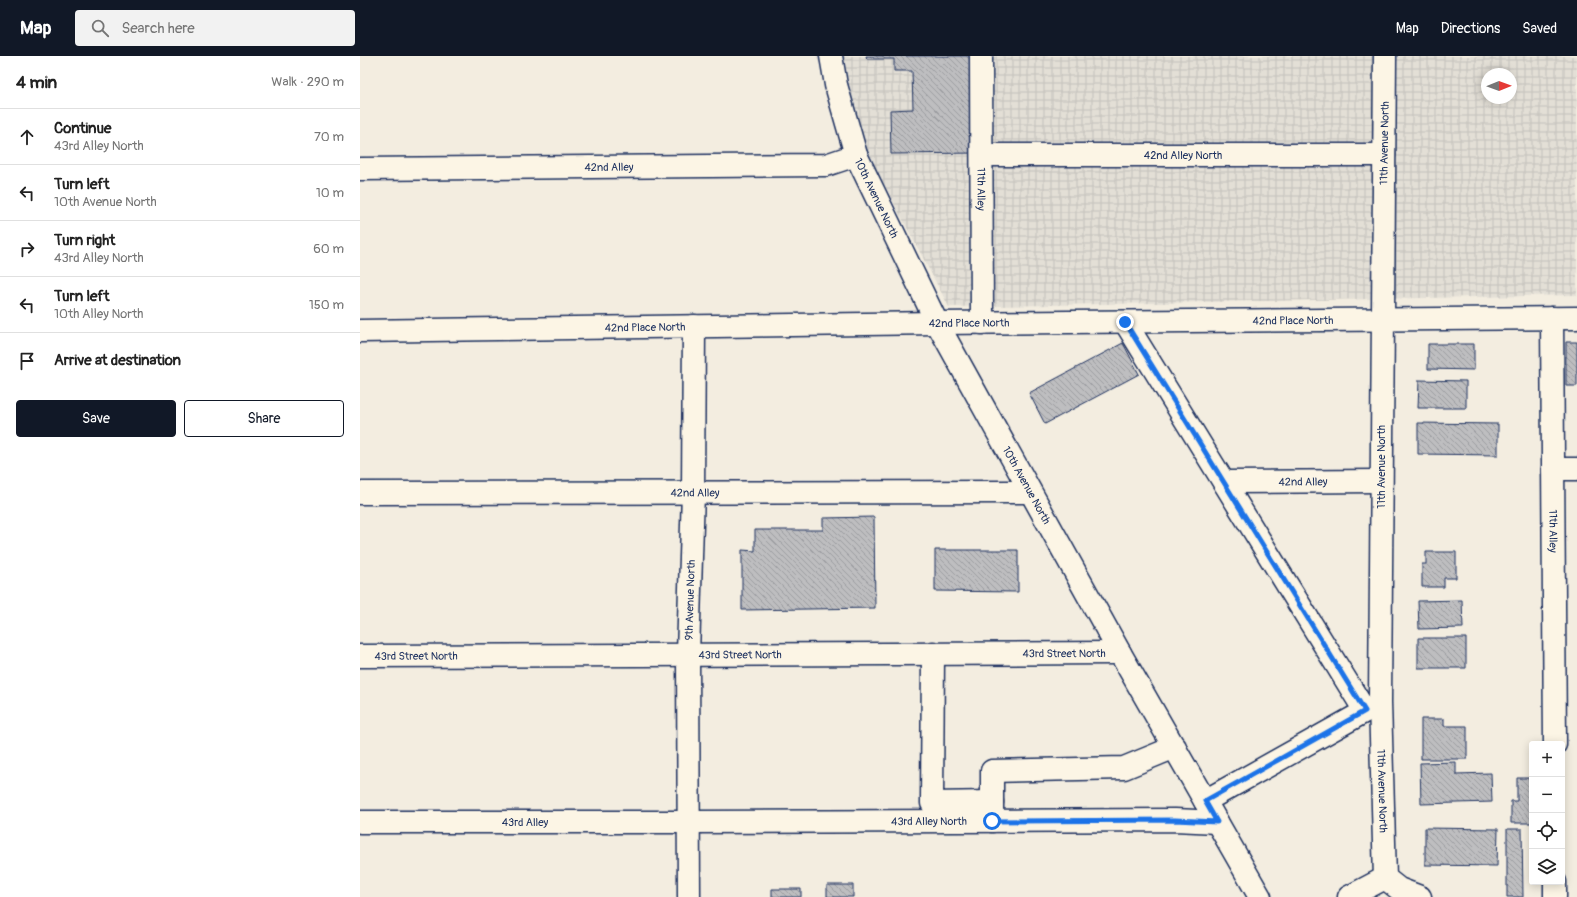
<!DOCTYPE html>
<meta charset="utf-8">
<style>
body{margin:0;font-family:Pangolin,sans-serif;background:#f2f2f2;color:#222}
.controls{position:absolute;right:12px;bottom:12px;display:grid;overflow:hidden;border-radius:4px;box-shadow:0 2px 10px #0003}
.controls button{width:36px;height:36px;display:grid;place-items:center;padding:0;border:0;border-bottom:1px solid #e0e0e0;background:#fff;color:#222;font:20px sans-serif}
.compass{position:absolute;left:1121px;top:12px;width:36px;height:36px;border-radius:50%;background:#fff;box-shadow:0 2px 10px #0003;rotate:89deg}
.stop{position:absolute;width:12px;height:12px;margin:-9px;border:3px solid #1a73e8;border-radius:50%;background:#fff}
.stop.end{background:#1a73e8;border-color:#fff;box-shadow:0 1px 4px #0008}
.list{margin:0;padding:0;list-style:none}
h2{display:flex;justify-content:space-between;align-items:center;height:52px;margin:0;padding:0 16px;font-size:17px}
h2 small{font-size:13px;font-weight:400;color:#767676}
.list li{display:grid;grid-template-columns:26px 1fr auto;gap:12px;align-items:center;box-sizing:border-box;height:56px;padding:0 16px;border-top:1px solid #e0e0e0}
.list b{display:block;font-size:15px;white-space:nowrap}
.list p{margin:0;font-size:13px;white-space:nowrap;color:#767676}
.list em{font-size:13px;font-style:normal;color:#767676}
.actions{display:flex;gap:8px;padding:12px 16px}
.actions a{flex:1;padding:9px 0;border:1px solid #111827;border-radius:4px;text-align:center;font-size:14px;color:#111827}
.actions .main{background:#111827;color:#fff}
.icon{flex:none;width:22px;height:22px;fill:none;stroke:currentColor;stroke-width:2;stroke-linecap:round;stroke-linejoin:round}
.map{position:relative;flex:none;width:1217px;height:841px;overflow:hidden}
header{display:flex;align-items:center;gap:24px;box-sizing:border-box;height:56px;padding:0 20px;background:#111827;color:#fff}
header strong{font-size:19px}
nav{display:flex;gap:22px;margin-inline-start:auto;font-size:14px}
.search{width:280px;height:36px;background:#f2f2f2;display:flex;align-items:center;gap:10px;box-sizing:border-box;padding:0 14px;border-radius:4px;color:#767676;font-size:15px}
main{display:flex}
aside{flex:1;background:#fff}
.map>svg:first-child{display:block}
</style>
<header>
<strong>Map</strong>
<div class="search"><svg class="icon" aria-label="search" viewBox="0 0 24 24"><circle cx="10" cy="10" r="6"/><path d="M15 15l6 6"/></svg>Search here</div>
<nav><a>Map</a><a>Directions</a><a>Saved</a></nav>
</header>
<main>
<aside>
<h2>4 min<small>Walk · 290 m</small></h2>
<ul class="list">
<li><svg class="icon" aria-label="ahead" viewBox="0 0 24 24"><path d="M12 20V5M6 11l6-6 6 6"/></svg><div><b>Continue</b><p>43rd Alley North</p></div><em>70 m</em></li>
<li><svg class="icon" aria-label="left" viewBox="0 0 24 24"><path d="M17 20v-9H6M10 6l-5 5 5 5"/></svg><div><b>Turn left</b><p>10th Avenue North</p></div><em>10 m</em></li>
<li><svg class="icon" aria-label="right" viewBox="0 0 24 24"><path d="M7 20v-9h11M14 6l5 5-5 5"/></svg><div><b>Turn right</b><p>43rd Alley North</p></div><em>60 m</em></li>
<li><svg class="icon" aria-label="left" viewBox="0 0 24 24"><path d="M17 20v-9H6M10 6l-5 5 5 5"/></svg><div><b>Turn left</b><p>10th Alley North</p></div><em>150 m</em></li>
<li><svg class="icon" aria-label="arrive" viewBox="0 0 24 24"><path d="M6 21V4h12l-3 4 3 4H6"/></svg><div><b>Arrive at destination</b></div></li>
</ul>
<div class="actions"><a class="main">Save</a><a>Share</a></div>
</aside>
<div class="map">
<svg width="1217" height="841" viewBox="0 0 1217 841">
<defs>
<pattern id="industrial-grid" width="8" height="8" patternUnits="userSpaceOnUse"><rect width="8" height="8" fill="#e3dfd6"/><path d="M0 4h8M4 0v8" fill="none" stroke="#c2c0ba"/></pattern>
<pattern id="building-back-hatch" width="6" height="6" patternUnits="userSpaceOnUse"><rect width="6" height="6" fill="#bebec0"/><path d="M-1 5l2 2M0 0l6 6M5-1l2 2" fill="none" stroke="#9a9b9f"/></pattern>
</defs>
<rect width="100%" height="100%" fill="#f3ede0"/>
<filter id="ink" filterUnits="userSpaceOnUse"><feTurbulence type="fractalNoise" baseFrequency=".025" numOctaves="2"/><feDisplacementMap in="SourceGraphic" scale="8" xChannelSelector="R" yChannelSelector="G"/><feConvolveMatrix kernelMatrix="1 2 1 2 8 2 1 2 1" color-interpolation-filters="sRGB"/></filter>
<g filter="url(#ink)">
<!-- industrial -->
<path fill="url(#industrial-grid)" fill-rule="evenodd" d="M456,0h761v239l-628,12zM1127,18h24v24h-24z"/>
<!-- building -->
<path fill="url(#building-back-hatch)" stroke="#1b2f5e" d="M506,0h111l1,97 -87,1 -1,-44 23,-1 -1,-38h-18v-12h-27z
M1206,286h11v44h-11z
M763,287l16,31 -94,50 -16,-31z
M1068,288h46v26l-46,-1z
M1059,324l47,1v27h-48z
M1058,367l80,1v31l-80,-1z
M514,461l1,91 -133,2v-60l13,1v-21h68v-12z
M575,494h83v42l-83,-1z
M1066,496h30v26h-12v9h-22v-23h4z
M1102,544l1,28 -44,1 -1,-28z
M1058,582h48v30h-48z
M1061,663h23v7h23v33h-46z
M1096,706v12l35,-1 1,29 -71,2 -1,-41z
M1157,722h15v45h-21v-22h6z
M1065,772l73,1 -1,37 -72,-1z
M1147,773h15l1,68h-16z
M467,829h26v12h-26z
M412,833h29v8h-29z"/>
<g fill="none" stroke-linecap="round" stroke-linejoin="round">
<defs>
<g id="minor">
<path id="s1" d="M471,0l5,29 20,70 81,168 183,330 140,244"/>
<path id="s2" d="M621,0l1,267"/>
<path id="s3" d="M1025,0l-5,646 5,176"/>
<path id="s4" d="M622,99h402"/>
<path id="s5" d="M0,113l466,-4 30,-10"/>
<path id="s6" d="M1192,262l3,426"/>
<path d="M765,266l240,389"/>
<path id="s7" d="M0,275l577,-8 640,-5"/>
<path d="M1193,413h24"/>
<path id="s8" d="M864,426l157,-1"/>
<path id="s9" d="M0,437l670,-1"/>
<path d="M573,597l-1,150 60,-1"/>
<path id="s10" d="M0,600l760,-3"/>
<path d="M845,745l173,-97"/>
<path d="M632,765v-50l132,-3 51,-21"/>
<path id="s11" d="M0,766h330l485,-2 42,2"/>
<path d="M1025,822l14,11 21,8"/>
<path d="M1195,826v15"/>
<path id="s12" d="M329,841l-1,-243 5,-162 1,-166"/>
<path d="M989,841l36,-19"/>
</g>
</defs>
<!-- minor casing -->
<use href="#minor" stroke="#1b2f5e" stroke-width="25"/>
<!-- minor -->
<use href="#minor" stroke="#fcf5e5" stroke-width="22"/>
</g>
</g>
<g fill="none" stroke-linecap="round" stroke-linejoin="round" filter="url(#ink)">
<!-- route -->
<path stroke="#1a73e8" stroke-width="5" d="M632,765l183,-1 42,2 -12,-21 160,-90 -240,-389"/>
</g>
<g text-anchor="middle" stroke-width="4" stroke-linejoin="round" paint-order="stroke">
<!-- street labels -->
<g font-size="11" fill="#1b2f5e" stroke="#fcf5e5">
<text transform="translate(1024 87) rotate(-89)" y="4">11th Avenue North</text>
<text dy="4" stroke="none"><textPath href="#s4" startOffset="201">42nd Alley North</textPath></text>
<text dy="4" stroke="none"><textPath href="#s5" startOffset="249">42nd Alley</textPath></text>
<text dy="4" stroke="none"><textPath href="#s2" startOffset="133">11th Alley</textPath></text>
<text dy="4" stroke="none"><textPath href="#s1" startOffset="150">10th Avenue North</textPath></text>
<text dy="4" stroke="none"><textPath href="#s7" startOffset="933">42nd Place North</textPath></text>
<text dy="4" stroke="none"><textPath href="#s7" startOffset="609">42nd Place North</textPath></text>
<text dy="4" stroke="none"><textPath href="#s7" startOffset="285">42nd Place North</textPath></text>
<text transform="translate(1021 411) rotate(-90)" y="4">11th Avenue North</text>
<text dy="4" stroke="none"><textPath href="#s8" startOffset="79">42nd Alley</textPath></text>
<text dy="4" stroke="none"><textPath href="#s1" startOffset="474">10th Avenue North</textPath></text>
<text dy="4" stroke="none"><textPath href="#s9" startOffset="335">42nd Alley</textPath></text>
<text dy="4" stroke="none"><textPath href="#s6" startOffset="213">11th Alley</textPath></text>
<text dy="4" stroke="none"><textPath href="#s12" startOffset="297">9th Avenue North</textPath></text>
<text dy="4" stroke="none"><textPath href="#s10" startOffset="380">43rd Street North</textPath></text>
<text dy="4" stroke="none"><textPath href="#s10" startOffset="704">43rd Street North</textPath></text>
<text dy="4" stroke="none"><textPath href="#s10" startOffset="56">43rd Street North</textPath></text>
<text dy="4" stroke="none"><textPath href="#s3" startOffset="735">11th Avenue North</textPath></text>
<text dy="4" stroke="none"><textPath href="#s11" startOffset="569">43rd Alley North</textPath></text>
<text dy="4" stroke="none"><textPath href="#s11" startOffset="165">43rd Alley</textPath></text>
</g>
</g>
</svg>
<div class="controls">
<button>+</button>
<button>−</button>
<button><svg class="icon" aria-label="locate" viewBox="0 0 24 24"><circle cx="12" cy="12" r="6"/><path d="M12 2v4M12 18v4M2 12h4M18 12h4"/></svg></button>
<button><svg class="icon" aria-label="layers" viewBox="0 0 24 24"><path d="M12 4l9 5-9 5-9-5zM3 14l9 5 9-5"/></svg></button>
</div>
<svg class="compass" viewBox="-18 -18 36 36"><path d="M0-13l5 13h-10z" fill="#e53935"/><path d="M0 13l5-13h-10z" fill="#767676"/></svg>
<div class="stop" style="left:632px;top:765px"></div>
<div class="stop end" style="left:765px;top:266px"></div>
</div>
</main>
